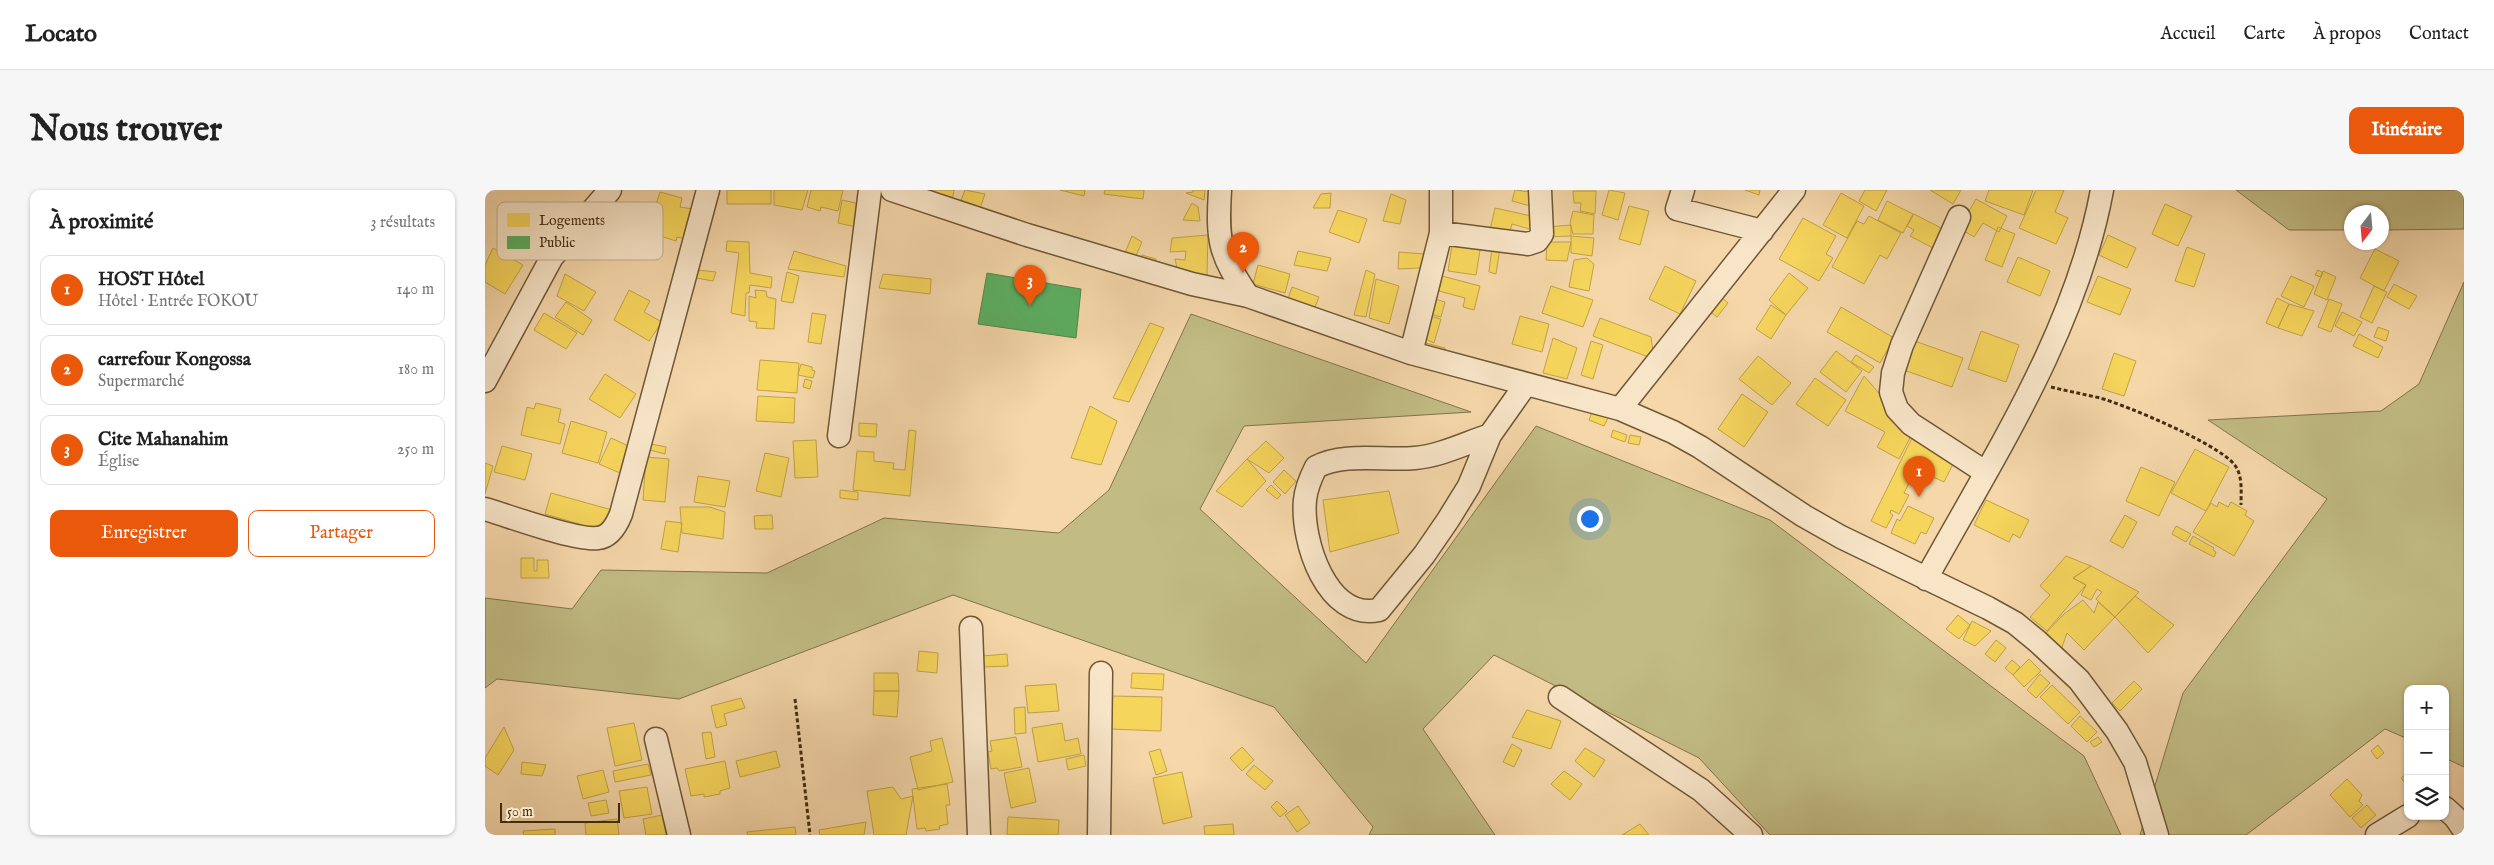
<!DOCTYPE html>
<html lang="fr">
<meta charset="utf-8">
<style>
body{margin:0;font-family:"IM FELL English",serif;background:#f6f6f6;color:#222}
.controls{position:absolute;right:15px;bottom:15px;display:grid;overflow:hidden;border-radius:10px;box-shadow:0 1px 4px #0004}
.controls button{width:45px;height:45px;display:grid;place-items:center;padding:0;border:0;border-bottom:1px solid #e0e0e0;background:#fff;color:#222;font:25px sans-serif}
.compass{position:absolute;left:1859px;top:15px;width:45px;height:45px;border-radius:50%;background:#fff;box-shadow:0 1px 4px #0004;rotate:196deg}
.scale{position:absolute;left:15px;bottom:12px;width:120px;box-sizing:border-box;padding-left:5px;border:2px solid #422d0f;border-top:0;font-size:14px;line-height:18px;white-space:nowrap;color:#422d0f;-webkit-text-stroke:4px #f8e5c8;paint-order:stroke}
.you{position:absolute;left:1104px;top:328px;width:18px;height:18px;margin:-12px;border:4px solid #fff;border-radius:50%;background:#1a73e8;box-shadow:0 0 0 8px #1a73e833}
.badge{display:grid;place-items:center;width:32px;height:32px;border-radius:50%;background:#ea580c;color:#fff;font-size:16px;font-weight:700}
.pin{position:absolute;translate:-50% -41px;filter:drop-shadow(0 1px 2px #0008)}
.pin::after{content:'';position:absolute;top:26px;width:18px;height:15px;background:inherit;clip-path:polygon(0 0,100% 0,50% 100%)}
.list{margin:0;padding:0;list-style:none}
h2{display:flex;justify-content:space-between;align-items:center;height:65px;margin:0;padding:0 20px;font-size:21px}
h2 small{font-size:16px;font-weight:400;color:#767676}
.list li{display:grid;grid-template-columns:32px 1fr auto;gap:15px;align-items:center;box-sizing:border-box;height:70px;margin:0 10px 10px;padding:0 10px;border:1px solid #e0e0e0;border-radius:10px}
.list b{display:block;font-size:19px;white-space:nowrap}
.list p{margin:0;font-size:16px;white-space:nowrap;color:#767676}
.list em{font-size:16px;font-style:normal;color:#767676}
.actions{display:flex;gap:10px;padding:15px 20px}
.actions a{flex:1;padding:11px 0;border:1px solid #ea580c;border-radius:10px;text-align:center;font-size:18px;color:#ea580c}
.actions .main{background:#ea580c;color:#fff}
.icon{flex:none;width:28px;height:28px;fill:none;stroke:currentColor;stroke-width:2;stroke-linecap:round;stroke-linejoin:round}
.map{position:relative;flex:none;width:1979px;height:645px;overflow:hidden;border-radius:10px}
header{display:flex;align-items:center;gap:30px;box-sizing:border-box;height:70px;padding:0 25px;background:#fff;border-bottom:1px solid #e0e0e0}
header strong{font-size:24px}
nav{display:flex;gap:28px;margin-inline-start:auto;font-size:18px}
.intro{display:flex;align-items:center;justify-content:space-between;box-sizing:border-box;height:120px;padding:0 30px}
h1{margin:0;font-size:35px}
.button{padding:12px 22px;border-radius:10px;background:#ea580c;color:#fff;font-size:18px;font-weight:700}
main{display:flex;gap:30px;padding:0 30px}
aside{flex:1;background:#fff;border-radius:10px;box-shadow:0 1px 4px #0004}
.map>svg:first-child{display:block}
</style>
<header>
<strong>Locato</strong>
<nav><a>Accueil</a><a>Carte</a><a>À propos</a><a>Contact</a></nav>
</header>
<div class="intro"><h1>Nous trouver</h1><a class="button">Itinéraire</a></div>
<main>
<aside>
<h2>À proximité<small>3 résultats</small></h2>
<ul class="list">
<li><span class="badge">1</span><div><b>HOST Hôtel</b><p>Hôtel · Entrée FOKOU</p></div><em>140 m</em></li>
<li><span class="badge">2</span><div><b>carrefour Kongossa</b><p>Supermarché</p></div><em>180 m</em></li>
<li><span class="badge">3</span><div><b>Cite Mahanahim</b><p>Église</p></div><em>250 m</em></li>
</ul>
<div class="actions"><a class="main">Enregistrer</a><a>Partager</a></div>
</aside>
<div class="map">
<svg width="1979" height="645" viewBox="0 0 1979 645">
<rect width="100%" height="100%" fill="#f5d7aa"/>
<filter id="stains"><feTurbulence type="fractalNoise" baseFrequency=".004" numOctaves="4"/><feColorMatrix values="0 0 0 0 .2 0 0 0 0 .09 0 0 0 0 .02 0 0 0 .5 -.17"/></filter>
<radialGradient id="worn" r=".72"><stop offset=".6" stop-color="#630" stop-opacity="0"/><stop offset="1" stop-color="#630" stop-opacity=".3"/></radialGradient>
<!-- green -->
<path fill="#c2bc84" stroke="#82744a" d="M1751,0h228v39l-82,1 -1,-18h-30v18h-62z
M1979,92v485l-19,-9v-69h-37v50l-23,-10 -139,106h-106l43,-142 144,-194 -119,-79 173,-9 38,-27z
M706,124l280,98 -227,14 -44,83 166,154 170,-237 234,94 314,236 37,79h-351l-71,-77 -205,-103 -71,74 72,106h-126l4,-8 -99,-120 -321,-112 -274,104 -182,-20 -12,9v-90l87,11 29,-39 166,3 117,-55 175,15 50,-43z"/>
<!-- homes -->
<path fill="#f6d55c" stroke="#c0a345" d="M242,0h44v14h-44z
M289,0h34l-6,20 -28,-5z
M326,0h32l-5,21 -17,-4 -1,4 -13,-4z
M436,0h33l-2,11z
M480,0l20,4 -7,20 -20,-6z
M575,0h25l-1,6z
M620,0h39l-1,9 -39,-5z
M708,0h12l-1,10 -18,-7 7,-1z
M1030,0l22,3 -3,14 -22,-6z
M1124,0l16,3 -7,27 -16,-5z
M1260,0h15l-1,5z
M1380,0h22l-11,21 -17,-10z
M1445,0h31l-8,14z
M1504,0h44l-9,25 -39,-14z
M1551,0h28l-9,22 13,6 -12,26 -37,-16z
M1088,1h23l-1,23 -15,-3 1,-8h-7z
M175,2l22,6 -2,9 13,2 -6,30 -10,-2 -1,4 -16,-5 1,-3 -12,-4 9,-24 -2,-1z
M846,3l-1,15h-17l8,-14z
M1356,3l23,13 -17,32 -24,-13z
M906,4l15,6 -6,24 -17,-3z
M1491,9l31,17 -8,16 -16,-9 -9,14 -15,-9z
M357,10l18,4 -4,23 -18,-4z
M1402,11l26,13 -10,19 -25,-13z
M707,13l6,4 2,14 -17,-1z
M1680,14l27,12 -14,30 -26,-12z
M1144,16l20,5 -9,34 -21,-6z
M1010,18l41,9 -3,13 -21,-6 -3,10 -19,-4z
M853,20l29,9 -8,24 -30,-11z
M1088,21l21,4 -1,19h-20l-3,-11z
M1429,24l29,15 -10,19 -23,-12 4,-6 -7,-4z
M1384,26l32,17 -14,26 -7,-4 -16,29 -32,-17 25,-46 7,3z
M1318,28l33,18 -10,18 7,4 -14,23 -40,-22z
M1086,35v11l-26,1 1,-10z
M1513,37l17,7 -13,33 -17,-7z
M723,45l-1,40 -29,-2 -3,-14 10,1 1,-9 -16,1 2,-14z
M1623,45l28,13 -9,20 -28,-13z
M647,46l10,6 -8,18 -10,-5z
M1086,46l23,2 -2,18 -21,-3z
M968,49l28,5 -5,31 -28,-4z
M242,51l22,1 1,31 22,4 -1,11 -21,-3 -1,8h-3l-1,23 -14,-3 8,-60 -13,-2z
M1062,52h24l-4,19 -21,-1z
M1007,57l8,1 -4,26 -7,-2z
M1702,57l18,7 -11,33 -19,-6z
M8,58l30,17 -18,29 -20,-12v-17z
M1890,59l24,12 -15,30 -24,-13z
M309,61l52,15 -2,11 -56,-8z
M813,61l33,7 -4,13 -33,-6z
M914,62l26,2 -5,14 -22,1z
M657,65l14,4 -2,11 -16,-6z
M1533,67l32,14 -10,25 -33,-14z
M1102,68l7,6 -5,27 -20,-4 5,-27z
M773,75l32,9 -5,19 -32,-9z
M1180,76l31,15 -16,33 -31,-15z
M213,80l18,2 -3,9 -17,-3z
M881,80l9,4 -9,43 -12,-2z
M1833,80l5,3 -2,4 -6,-2z
M1838,81l13,6 -9,23 -13,-6z
M302,82l12,4 -6,27 -12,-2z
M1304,83l19,15 -22,27 -17,-15z
M80,84l31,18 -12,19 -27,-15z
M398,84l48,5 -1,15 -51,-6z
M957,86l38,10 -6,24 -11,-3 2,-9 -26,-7z
M1613,86l33,13 -11,26 -33,-13z
M1806,86l23,10 -10,21 -23,-11z
M891,89l23,7 -10,38 -20,-6z
M1909,94l23,12 -8,13 -22,-12z
M1066,96l42,14 -10,27 -41,-14z
M1889,96l13,6 -15,31 -12,-6z
M807,97l27,10 -4,10 -27,-8z
M144,100l21,11 -6,11 18,10 -13,19 -35,-21z
M270,100l11,1 1,6 9,2 -2,30 -18,-1 1,-6 -8,-1v-25l7,2z
M1237,108l6,5 -11,14 -6,-5z
M1792,108l12,6 -11,24 -12,-5z
M950,109l10,3 -4,15 -11,-3z
M1844,109l13,5 -11,28 -13,-5z
M81,112l26,18 -9,15 -28,-18z
M1804,114l25,7 -12,25 -24,-8z
M1286,115l15,10 -15,24 -15,-10z
M1356,117l53,31 -14,25 -53,-31z
M1857,122l20,10 -8,14 -19,-10z
M59,123l33,20 -11,16 -32,-19z
M327,123l14,2 -5,29 -13,-2z
M945,126l11,3 -7,24 -10,-5z
M1035,126l29,8 -7,28 -30,-8z
M1115,128l51,19 2,15 -2,6 -58,-22z
M665,133l14,5 -35,74 -16,-4z
M1893,137l11,4 -3,10 -12,-4z
M1496,141l38,14 -13,37 -38,-13z
M1874,144l24,13 -5,11 -25,-12z
M1068,148l24,10 -10,31 -24,-6z
M1424,149l54,19 -11,29 -54,-19z
M1106,151l12,4 -10,34 -12,-4z
M937,152l23,6 -1,7 -24,-6z
M1351,161l26,20 -16,21 -26,-20z
M1629,163l22,8 -12,35 -22,-7z
M1371,165l18,12 -5,6 -18,-11z
M1273,166l33,27 -19,22 -33,-26z
M275,170l39,3 -2,30 -40,-3z
M316,174l11,3v3l3,1 -2,7 -15,-3z
M120,184l31,20 -16,24 -31,-19z
M1379,186l49,56 -14,27 -22,-12 8,-15 -40,-21z
M1330,188l31,22 -18,26 -32,-22z
M320,189l7,2 -2,8 -7,-2z
M1257,204l26,18 -24,35 -26,-18z
M273,206l37,2 -1,25 -38,-2z
M51,213l25,6 -3,13 7,2 -5,20 -39,-9 6,-28 7,2z
M605,216l27,15 -16,44 -30,-7z
M1107,222l16,6 -4,8 -15,-6z
M86,231l36,11 -9,31 -36,-10z
M374,233l18,1 -1,13 -17,-1z
M424,240l7,1 -6,65 -57,-6 4,-39 17,1v9l20,2 -1,6 12,1z
M1128,240l14,5 -2,7 -14,-5z
M1145,245l11,2 -2,8 -11,-2z
M126,248l20,9 -11,26 -21,-9z
M1427,248l43,22 -11,22 -28,-13 -12,24 5,2 -10,19 -8,-4 -1,3 3,2 -7,13 -15,-7z
M331,250l2,37 -23,1 -2,-37z
M781,251l18,17 -15,15 -22,-14z
M166,254l15,3 -1,7 -15,-4z
M17,256l30,8 -7,26 -31,-8z
M1710,259l34,18 -23,44 -35,-18z
M280,263l24,5 -8,39 -25,-6z
M161,267l23,2 -4,43 -22,-2z
M762,269l19,22 -24,26 -26,-16z
M0,273l8,3 -8,28z
M1656,277l34,15 -16,34 -33,-15z
M799,280l12,11 -11,13 -12,-12z
M213,286l32,5 -5,26 -31,-5z
M786,295l10,10 -4,4 -11,-9z
M355,300l18,2v8l-18,-2z
M904,301l10,42 -69,19 -7,-52z
M66,303l61,17 -6,22 -61,-18z
M1501,310l43,20 -9,18 -7,-4 -4,8 -35,-17z
M1734,312l9,5 3,-5 16,9 -2,4 9,6 -20,35 -41,-24 18,-29 6,4z
M1423,316l26,12 -8,16 -5,-2 -6,12 -24,-11 6,-14 3,2z
M195,317h30l15,5 -2,27 -41,-6z
M287,325l1,14h-18l-1,-13z
M1640,325l12,7 -14,26 -13,-7z
M181,331l16,2 -4,29 -17,-3z
M1691,336l15,8 -5,8 -14,-8z
M1708,346l21,12 -1,2 3,2 -2,5 -25,-13z
M1581,366l25,10 -18,12 13,7 -39,46 -17,-14 20,-22 -10,-9z
M36,368h13v13h3v-11h11l1,18h-28z
M1606,376l48,26 -24,25 -19,-18 6,-7 -5,-3 -6,11 -10,-5 5,-10 -13,-7z
M1650,406l39,29 -26,28 -33,-36z
M1598,410l11,13 4,-11 17,15 -31,33 -17,-17 -6,17 -15,-17 18,-19z
M1473,425l12,10 -11,14 -13,-10z
M1487,431l19,10 -16,15 -12,-6z
M1511,450l10,8 -11,14 -10,-8z
M434,461l19,2 -1,20 -20,-2z
M522,464l1,12 -26,1v-11z
M1544,469l12,12 -17,16 -11,-12z
M1527,470l8,7 -7,8 -8,-7z
M389,483h24l1,18h-25z
M647,483l32,1 -1,16 -32,-2z
M1555,484l10,9 -14,15 -9,-8z
M1649,491l8,8 -22,22 -8,-8z
M571,494l3,27 -31,2 -3,-27z
M1567,495l28,27 -12,12 -28,-27z
M389,501h25l-2,26 -24,-2z
M626,506l51,1 -1,34 -51,-2z
M256,508l4,10 -21,6 3,11 -11,3 -5,-22z
M540,517l1,26 -11,1 -1,-26z
M1042,520l34,11 -10,28 -39,-12z
M1595,526l17,16 -10,10 -16,-16z
M149,533l8,37 -27,6 -8,-38z
M577,533l3,18 13,-3 3,16 -43,8 -6,-34z
M19,537l10,23 -16,25 -13,-9v-8z
M226,542l4,25 -9,2 -4,-26z
M531,547l6,30 -23,4 -2,-3 -6,1 -3,-17 4,-1 -2,-10z
M1613,547l4,5 -8,5 -4,-5z
M457,548l11,44 -35,8 -8,-33 22,-6 -2,-10z
M1027,554l10,6 -8,17 -11,-5z
M1893,555l6,8 -7,6 -6,-8z
M757,557l12,13 -12,11 -12,-13z
M1100,558l20,12 -11,17 -19,-16z
M675,559l7,22 -11,4 -7,-23z
M291,561l4,16 -40,10 -4,-16z
M599,565l2,11 -18,4 -2,-11z
M240,571l5,27 -10,3v3l-16,3v-3l-13,2 -6,-27z
M37,572l24,3 -4,11 -21,-2z
M163,574l3,11 -36,7 -2,-11z
M769,575l19,16 -8,9 -19,-16z
M544,578l7,34 -25,6 -7,-35z
M118,580l6,22 -26,7 -6,-23z
M1079,581l18,13 -12,16 -19,-16z
M697,582l10,45 -29,7 -10,-46z
M1922,583l1,10 -2,1 -5,-6z
M1862,589l15,16 -3,6 4,4 -13,12 -20,-22z
M462,594l3,21h-4l2,19 -9,2 1,3 -14,2 -1,-3 -8,1 -5,-40z
M162,597l5,27 -28,4 -5,-27z
M408,597l8,12 12,-3 -7,39h-32l-7,-44z
M121,610l3,13 -18,3 -3,-13z
M792,611l10,10 -7,6 -9,-10z
M1882,615l9,10 -15,13 -9,-10z
M813,616l12,17 -13,9 -12,-17z
M177,625l4,20h-20l-3,-16z
M523,627l51,3 -1,15h-51z
M132,629l2,16h-33l-1,-12z
M381,632l-2,13h-44l-1,-5z
M748,634l1,11h-29l-1,-9z
M1155,634l9,11h-27z
M310,637l1,8h-48l-1,-3z
M70,639v6h-31l-1,-4z"/>
<!-- public -->
<path fill="#5aae61" stroke="#538748" d="M502,83l94,16 -5,49 -98,-14z"/>
<g fill="none" stroke-linecap="round" stroke-linejoin="round">
<defs>
<path id="minor" d="M407,0l135,45 165,49 56,12 163,57 209,56 53,23 27,15 104,69 37,21 147,71 27,15 22,18 42,39 38,51 18,31 22,73
M735,0c-3,51 -1,64 28,106
M1198,0l-6,19 85,22
M1474,27l-57,128 -9,28 -2,19 6,17 14,15 74,48
M956,43l87,11 9,-3 5,-7 -2,-44
M926,163l30,-120v-43
M0,191l67,-124 58,-67
M1135,219l174,-219
M1005,245c-24,8 -50,21 -75,23 -32,3 -70,-6 -99,9 -5,10 -10,21 -11,33 -4,41 22,121 74,110l45,-55 24,-35 21,-34 21,-51 36,-51
M354,246l31,-246
M0,319c24,7 91,32 113,29 12,-1 19,-14 23,-24l87,-324
M1441,389c68,-123 150,-248 176,-389
M486,438l8,207
M1075,507l141,93 50,45
M171,549l23,96
M1960,618l10,9 9,13
M614,645l2,-162
M1892,645l31,-19"/>
</defs>
<!-- minor casing -->
<use href="#minor" stroke="#6f5836" stroke-width="25"/>
<!-- path -->
<path stroke="#422d0f" stroke-width="3" stroke-dasharray="4 2.5" stroke-linecap="butt" d="M1566,197c16,4 32,7 49,11 28,8 116,45 134,66 9,11 7,28 7,41
M310,509l15,136"/>
<!-- minor -->
<use href="#minor" stroke="#f8e5c8" stroke-width="22"/>
</g>
<!-- legend -->
<rect x="12" y="12" width="166" height="58" rx="8" fill="#f8e5c8" stroke="#c1ae90" stroke-width="1"/>
<rect x="22" y="23" width="23" height="14" fill="#f6d55c"/>
<rect x="22" y="46" width="23" height="13" fill="#5aae61"/>
<g font-size="14" fill="#422d0f">
<text x="54" y="35">Logements</text>
<text x="54" y="57">Public</text>
</g>
<rect width="100%" height="100%" filter="url(#stains)"/>
<rect width="100%" height="100%" fill="url(#worn)"/>
</svg>
<div class="controls">
<button>+</button>
<button>−</button>
<button><svg class="icon" aria-label="layers" viewBox="0 0 24 24"><path d="M12 4l9 5-9 5-9-5zM3 14l9 5 9-5"/></svg></button>
</div>
<svg class="compass" viewBox="-18 -18 36 36"><path d="M0-13l5 13h-10z" fill="#e53935"/><path d="M0 13l5-13h-10z" fill="#767676"/></svg>
<div class="scale">50 m</div>
<div class="you"></div>
<div class="pin badge" style="left:1434px;top:307px">1</div>
<div class="pin badge" style="left:758px;top:83px">2</div>
<div class="pin badge" style="left:545px;top:116px">3</div>
</div>
</main>
